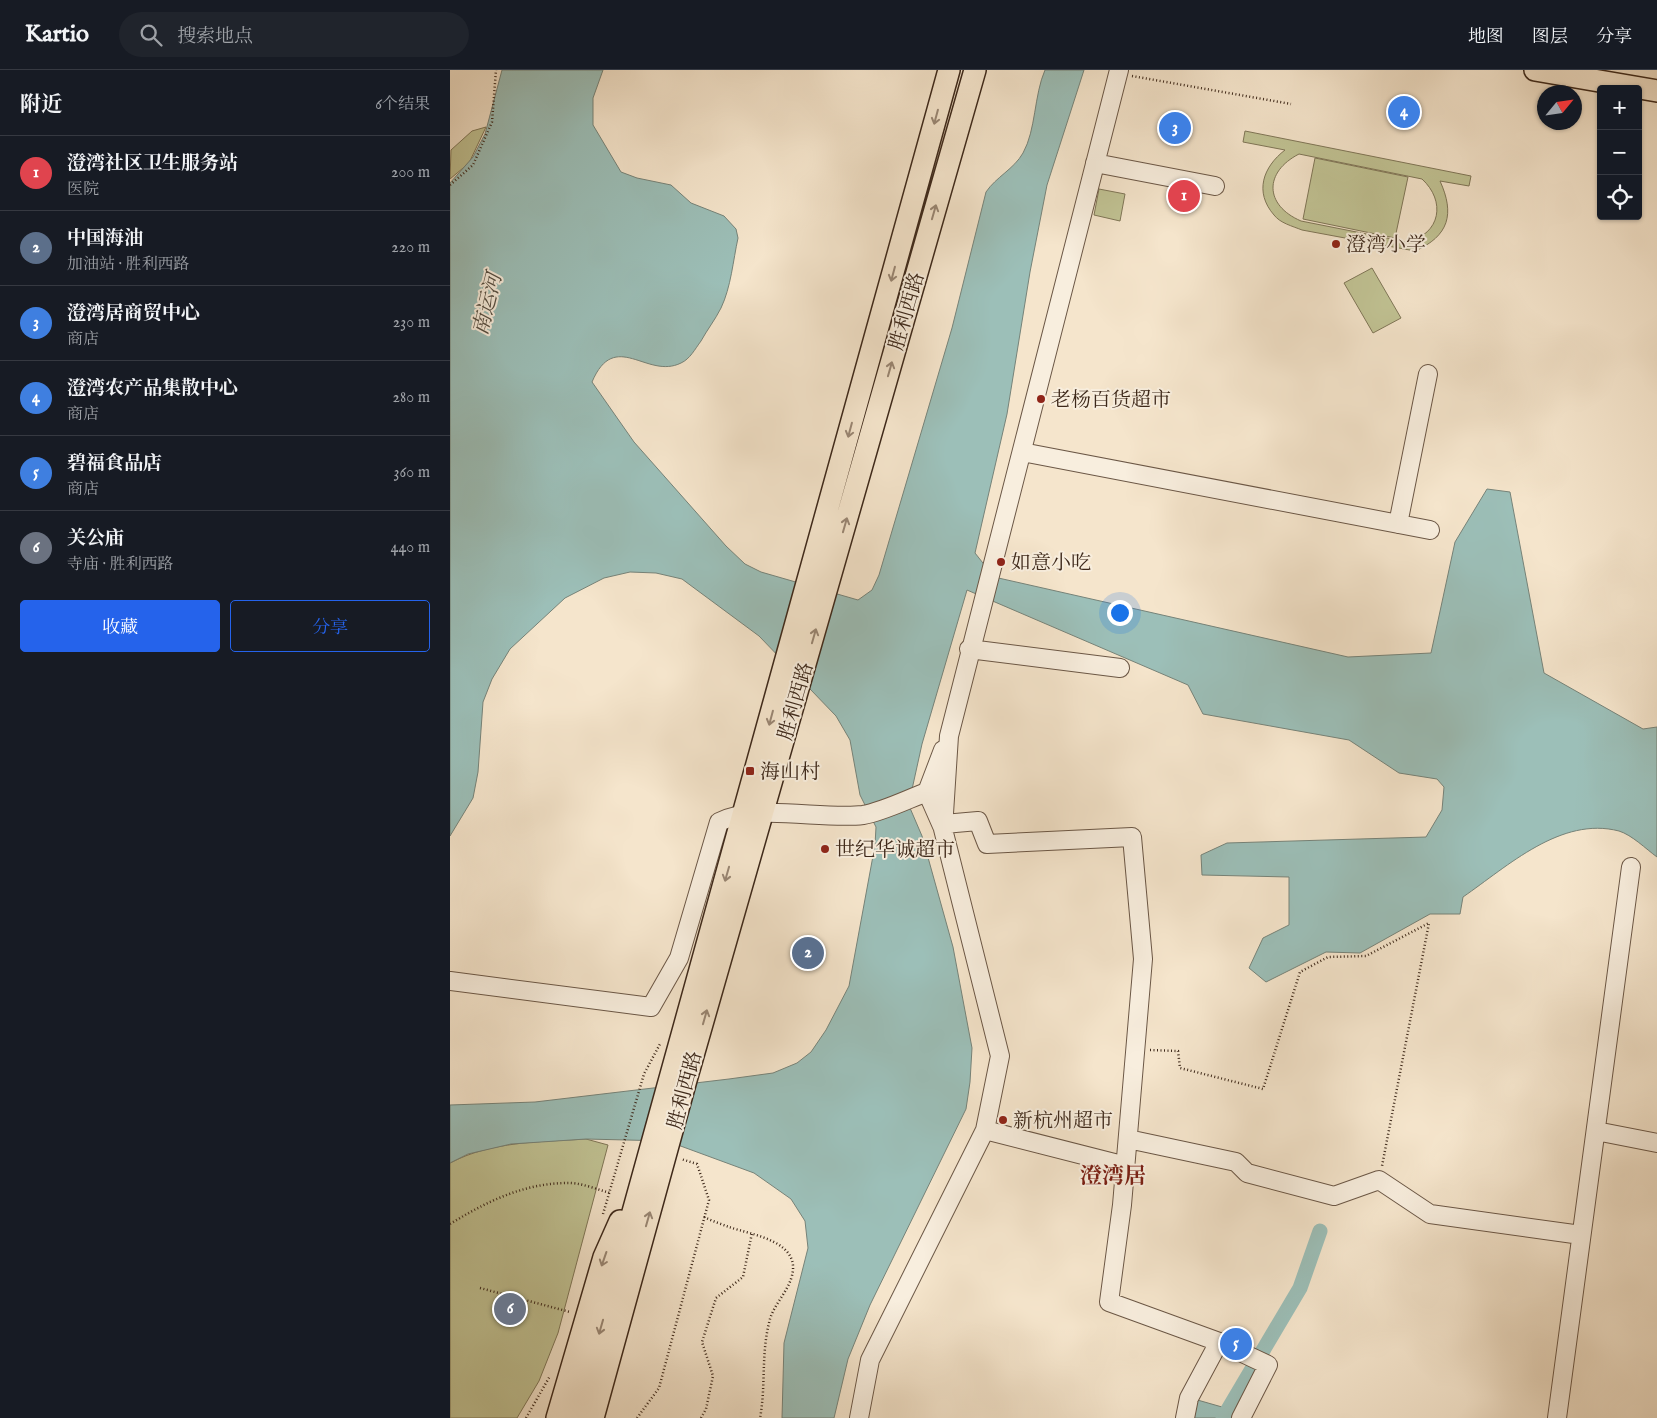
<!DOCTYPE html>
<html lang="zh">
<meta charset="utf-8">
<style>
body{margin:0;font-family:"IM FELL English","Noto Serif SC",serif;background:#20242c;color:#f1f3f6}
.controls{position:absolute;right:15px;top:15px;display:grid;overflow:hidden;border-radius:5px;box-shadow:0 1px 4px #0004}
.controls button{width:45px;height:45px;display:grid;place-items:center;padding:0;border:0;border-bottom:1px solid #363941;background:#171b24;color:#f1f3f6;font:25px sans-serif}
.compass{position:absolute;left:1087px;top:15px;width:45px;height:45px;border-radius:50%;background:#171b24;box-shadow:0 1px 4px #0004;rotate:61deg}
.you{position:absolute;left:669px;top:542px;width:18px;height:18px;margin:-12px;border:4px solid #fff;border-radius:50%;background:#1a73e8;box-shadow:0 0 0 8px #1a73e833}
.badge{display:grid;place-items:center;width:32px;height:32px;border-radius:50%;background:#2563eb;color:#fff;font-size:16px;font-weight:700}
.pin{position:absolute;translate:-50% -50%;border:2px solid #fff;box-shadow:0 1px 5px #0006}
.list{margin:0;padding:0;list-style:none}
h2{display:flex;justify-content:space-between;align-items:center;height:65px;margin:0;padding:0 20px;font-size:21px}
h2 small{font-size:16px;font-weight:400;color:#9ea1a6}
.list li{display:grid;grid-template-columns:32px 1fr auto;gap:15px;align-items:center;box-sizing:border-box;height:75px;padding:0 20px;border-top:1px solid #363941}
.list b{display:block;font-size:19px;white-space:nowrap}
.list p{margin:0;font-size:16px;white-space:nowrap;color:#9ea1a6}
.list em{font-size:16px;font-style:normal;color:#9ea1a6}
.actions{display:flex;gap:10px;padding:15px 20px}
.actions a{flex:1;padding:11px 0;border:1px solid #2563eb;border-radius:5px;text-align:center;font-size:18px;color:#2563eb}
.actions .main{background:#2563eb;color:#fff}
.icon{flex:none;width:28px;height:28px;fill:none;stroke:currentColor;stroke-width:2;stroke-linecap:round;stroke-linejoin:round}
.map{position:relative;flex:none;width:1207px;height:1348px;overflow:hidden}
header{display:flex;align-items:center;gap:30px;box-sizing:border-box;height:70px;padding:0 25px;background:#171b24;border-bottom:1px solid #363941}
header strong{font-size:24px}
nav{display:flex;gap:28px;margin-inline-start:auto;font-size:18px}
.search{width:350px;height:45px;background:#20242c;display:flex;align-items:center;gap:12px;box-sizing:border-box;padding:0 18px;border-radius:28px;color:#9ea1a6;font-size:19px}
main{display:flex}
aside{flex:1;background:#171b24}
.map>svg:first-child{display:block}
</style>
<header>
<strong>Kartio</strong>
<div class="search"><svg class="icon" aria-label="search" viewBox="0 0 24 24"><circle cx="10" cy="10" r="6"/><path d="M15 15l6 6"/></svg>搜索地点</div>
<nav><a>地图</a><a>图层</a><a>分享</a></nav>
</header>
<main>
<aside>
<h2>附近<small>6个结果</small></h2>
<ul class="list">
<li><span class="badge" style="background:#e0444e">1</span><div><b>澄湾社区卫生服务站</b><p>医院</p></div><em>200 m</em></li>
<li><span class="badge" style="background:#5c6f8a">2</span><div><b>中国海油</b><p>加油站 · 胜利西路</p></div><em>220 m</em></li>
<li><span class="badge" style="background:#3f7fe0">3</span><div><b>澄湾居商贸中心</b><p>商店</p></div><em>230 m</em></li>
<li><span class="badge" style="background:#3f7fe0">4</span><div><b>澄湾农产品集散中心</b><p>商店</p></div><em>280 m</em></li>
<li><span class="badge" style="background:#3f7fe0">5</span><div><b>碧福食品店</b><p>商店</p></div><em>360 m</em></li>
<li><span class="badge" style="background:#6b7280">6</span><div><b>关公庙</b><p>寺庙 · 胜利西路</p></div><em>440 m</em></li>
</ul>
<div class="actions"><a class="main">收藏</a><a>分享</a></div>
</aside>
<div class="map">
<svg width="1207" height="1348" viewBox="0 0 1207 1348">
<rect width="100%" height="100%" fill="#f5e5cc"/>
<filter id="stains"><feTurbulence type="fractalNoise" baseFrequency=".004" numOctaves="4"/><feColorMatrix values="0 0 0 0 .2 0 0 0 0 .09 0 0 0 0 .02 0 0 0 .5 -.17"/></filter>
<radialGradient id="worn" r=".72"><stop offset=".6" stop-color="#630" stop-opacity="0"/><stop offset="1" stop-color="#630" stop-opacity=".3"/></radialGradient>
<!-- green -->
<path fill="#c1c394" stroke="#7f7657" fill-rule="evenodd" d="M36,57l-17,36 -19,16 1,-29 21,-19z
M795,61l226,45 -2,10 -29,-5c15,33 9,55 -25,70l-113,-21c-10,-4 -22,-7 -28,-15 -20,-23 -11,-48 11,-65l-42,-8zM849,84l123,25c24,22 19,55 -15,63l-106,-21c-37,-16 -37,-49 -2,-67z
M865,88l93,19 -13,61 -92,-19z
M649,119l26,5 -5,27 -26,-6z
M922,198l29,50 -28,15 -29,-50z
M136,1069l22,6 -50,188 -19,48 -22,37h-67v-255c42,-22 89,-21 136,-24z"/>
<!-- water -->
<path fill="#9cbfb8" stroke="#768379" d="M52,0h101l-10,28v27l28,47 16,6 34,7 20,18 33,13 12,13 2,9c-5,23 -7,49 -17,70 -6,12 -14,22 -20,33 -6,8 -11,18 -20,22 -34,17 -66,-35 -89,19l42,60 92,104 19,18 16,8 97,28 14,-10 7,-15 73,-247 34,-136c10,-15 28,-23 37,-39 13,-23 11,-58 22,-83h39l-37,115 -17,87 -23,142 -32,139 19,24 354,80 83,-4 24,-111 32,-53 23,3 34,181 99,56 14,-2v130c-11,-8 -25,-22 -38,-26 -58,-15 -111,35 -156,66l-3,17h-30l-70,39 -34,-1 -60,30 -17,-14 14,-30 26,-13v-48l-87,-2 -1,-20 26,-12 199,-6 16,-27 2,-23 -7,-8 -38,-6 -50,-33 -146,-26 -15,-29 -221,-95 -45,154 -11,50 -1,14 12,28 31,111 19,101 -2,34 -4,27 -96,196 -22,54 -14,59h-52l2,-75 24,-95 -3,-27 -14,-22 -37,-26 -87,-32 -81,-2 -75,5 -43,10 -18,9v-58l85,-3 194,-23 44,-6 24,-10 14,-11 15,-22 23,-44 26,-141 1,-18 -16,-32 -10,-55 -14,-24 -77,-80 -77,-57 -26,-6 -26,-1 -26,6 -39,20 -55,51 -18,30 -9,23 -5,70 -5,26 -23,38v-653l23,-26 12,-23z
M744,1329l42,12 -4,7h-42z"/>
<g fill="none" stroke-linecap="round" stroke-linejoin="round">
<!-- canal -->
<path stroke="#9cbfb8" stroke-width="15" d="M773,1348l77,-130 20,-57"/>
<defs>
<path id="minor" d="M645,93l120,23
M572,382l408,78
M948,454l30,-150
M519,579l151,19
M494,754l34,-3 9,23 145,-7 11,122 -21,246 -13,97 110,40 -30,56 -4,20
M492,756l-15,-34 16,-42
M0,911l201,26 28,-49 40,-136c36,-19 103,-2 144,-7 19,-3 45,-16 64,-23
M535,1060l141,36
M1146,1061l61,12
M678,1069l108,23 11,11 87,23 45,-16 51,34 151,21
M769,1272l49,23 -27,53
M409,1348l11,-58 115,-230 15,-74 -57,-227 6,-93 170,-666
M1107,1348l74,-551"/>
<path id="major" d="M1085,0l122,21
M107,1348l47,-161 16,-36
M126,1348l373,-1348
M143,1348l93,-338 289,-1010"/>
</defs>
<!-- minor casing -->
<use href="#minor" stroke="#6b5746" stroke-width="20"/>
<!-- major casing -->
<use href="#major" stroke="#3d281a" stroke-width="24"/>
<!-- path -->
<path stroke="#3d281a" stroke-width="2.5" stroke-dasharray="1 2.5" stroke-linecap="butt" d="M682,6l159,28
M0,115l23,-20 19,-43 4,-52
M700,980l28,1 2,17 83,21 37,-117 28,-15 38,-1 63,-33 -47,243
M153,1144l41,-140 16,-30
M254,1147c8,4 17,7 25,10 23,8 75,14 62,52 -5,15 -19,28 -22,44 -8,33 -3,63 -9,95
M0,1154c36,-22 72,-40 115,-41 14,-1 31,6 45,10
M30,1218l90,24
M76,1348l24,-42
M187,1348l22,-30 50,-188 -12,-36 -16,-5
M251,1348l5,-9 7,-33 -11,-34 14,-44 27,-21 9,-44"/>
<!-- minor -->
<use href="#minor" stroke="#f8eede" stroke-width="18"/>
<!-- major -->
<use href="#major" stroke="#f5e5cc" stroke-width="21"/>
</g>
<!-- one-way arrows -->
<defs><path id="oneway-shaft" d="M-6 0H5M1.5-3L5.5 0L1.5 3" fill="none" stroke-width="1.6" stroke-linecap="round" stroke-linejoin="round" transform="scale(1.25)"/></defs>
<g stroke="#998673">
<use href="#oneway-shaft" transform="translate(486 47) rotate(105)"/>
<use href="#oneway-shaft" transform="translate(484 142) rotate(-74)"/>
<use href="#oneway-shaft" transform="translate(443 204) rotate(105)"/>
<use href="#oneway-shaft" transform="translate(440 299) rotate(-74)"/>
<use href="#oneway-shaft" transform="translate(400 360) rotate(105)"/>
<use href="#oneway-shaft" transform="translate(395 455) rotate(-74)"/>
<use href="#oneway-shaft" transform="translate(364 566) rotate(-74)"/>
<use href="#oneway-shaft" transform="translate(321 648) rotate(105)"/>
<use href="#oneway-shaft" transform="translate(277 804) rotate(106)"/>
<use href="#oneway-shaft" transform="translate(255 947) rotate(-74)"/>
<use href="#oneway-shaft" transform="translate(198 1149) rotate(-74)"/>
<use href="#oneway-shaft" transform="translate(154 1189) rotate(109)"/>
<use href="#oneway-shaft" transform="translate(151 1257) rotate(106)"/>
</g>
<!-- markers -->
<g fill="#8f2418" stroke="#f8eede" stroke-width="2">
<circle cx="886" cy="174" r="5"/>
<circle cx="591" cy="329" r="5"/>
<circle cx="551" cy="492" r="5"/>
<rect x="295" y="696" width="10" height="10" rx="2.5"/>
<circle cx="375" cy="779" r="5"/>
<circle cx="553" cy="1050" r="5"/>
</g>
<g text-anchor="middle" stroke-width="4" stroke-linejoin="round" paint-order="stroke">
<!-- poi labels -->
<g font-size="20" fill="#3d281a" stroke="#f8eede" text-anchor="start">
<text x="896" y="181">澄湾小学</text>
<text x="601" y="336">老杨百货超市</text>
<text x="561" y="499">如意小吃</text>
<text x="310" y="708">海山村</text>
<text x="385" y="786">世纪华诚超市</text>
<text x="563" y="1057">新杭州超市</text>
</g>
<!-- street labels -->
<g font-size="20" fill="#3d281a" stroke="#f8eede">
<text transform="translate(456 241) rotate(-74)" y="7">胜利西路</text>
<text transform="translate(345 631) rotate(-74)" y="7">胜利西路</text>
<text transform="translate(234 1020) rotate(-75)" y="7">胜利西路</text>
</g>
<!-- water labels -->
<g font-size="21" font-style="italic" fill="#554e42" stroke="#f8eede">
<text transform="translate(37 234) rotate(-76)" y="7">南运河</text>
</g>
<!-- quarter labels -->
<g font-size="22" font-weight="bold" fill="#7a1f14" stroke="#f8eede">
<text x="663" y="1113">澄湾居</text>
</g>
</g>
<rect width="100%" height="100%" filter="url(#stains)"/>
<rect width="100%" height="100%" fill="url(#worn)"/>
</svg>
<div class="controls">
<button>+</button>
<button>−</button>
<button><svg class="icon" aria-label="locate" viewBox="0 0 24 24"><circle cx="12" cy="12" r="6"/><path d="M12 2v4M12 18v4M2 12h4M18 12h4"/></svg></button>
</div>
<svg class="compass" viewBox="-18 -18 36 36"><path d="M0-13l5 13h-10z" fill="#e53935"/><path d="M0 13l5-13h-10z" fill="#9ea1a6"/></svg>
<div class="you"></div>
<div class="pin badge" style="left:734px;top:126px;background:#e0444e">1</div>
<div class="pin badge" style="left:358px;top:883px;background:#5c6f8a">2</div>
<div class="pin badge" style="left:725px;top:58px;background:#3f7fe0">3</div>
<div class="pin badge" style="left:954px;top:42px;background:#3f7fe0">4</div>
<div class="pin badge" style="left:786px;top:1274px;background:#3f7fe0">5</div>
<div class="pin badge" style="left:60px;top:1239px;background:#6b7280">6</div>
</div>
</main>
